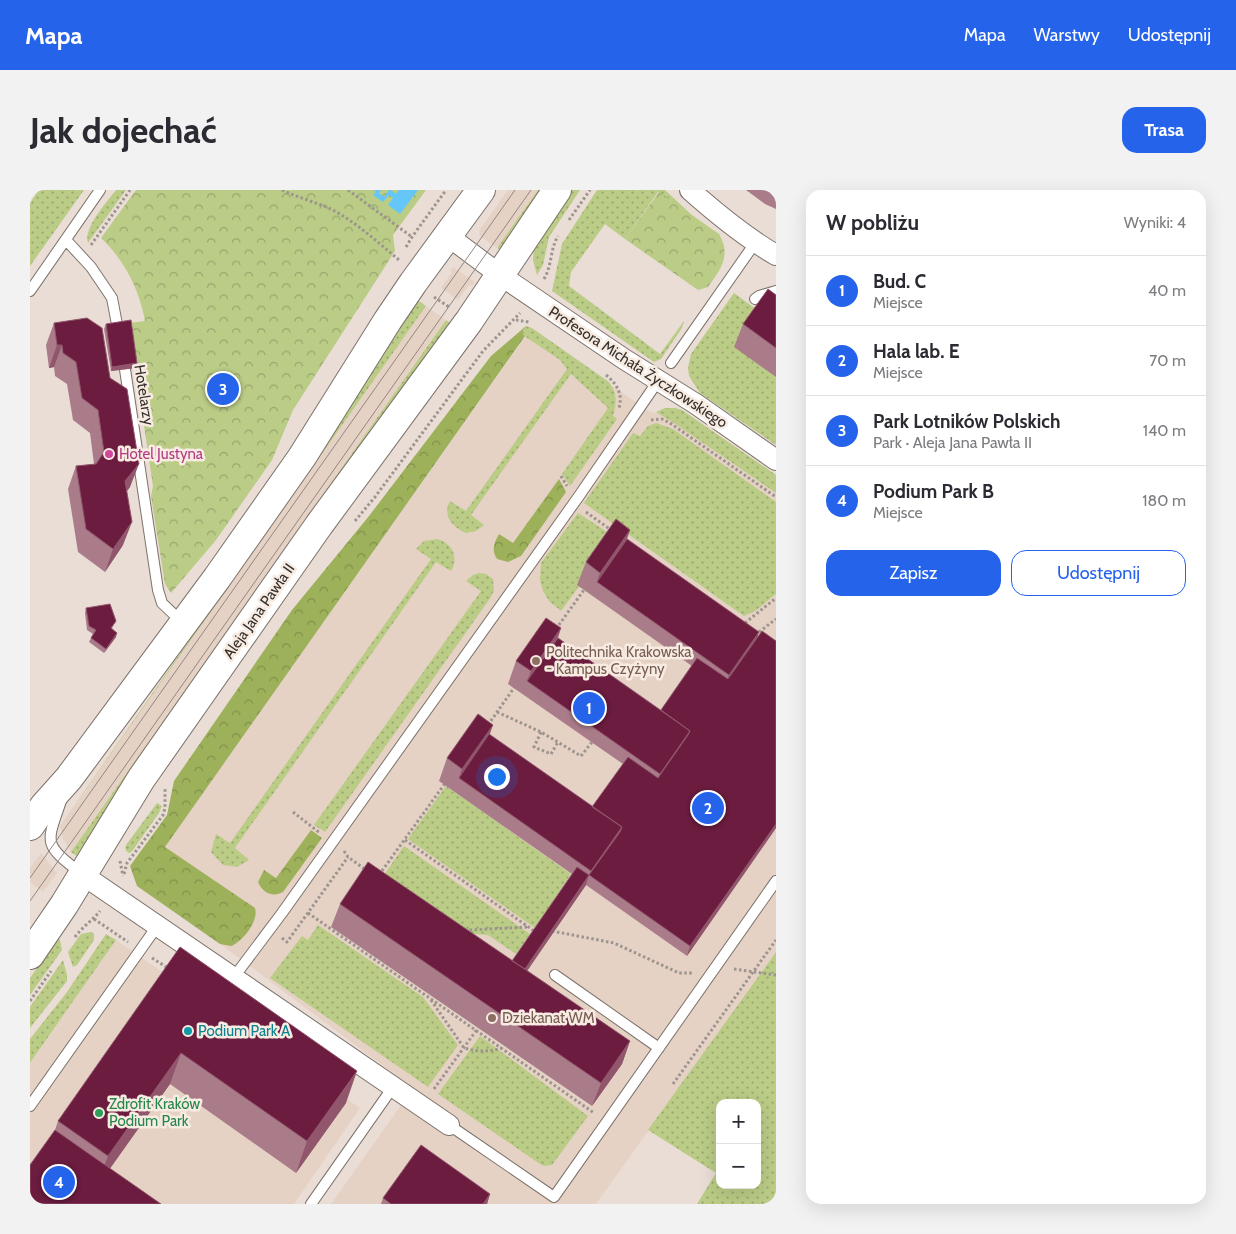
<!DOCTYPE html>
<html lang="pl">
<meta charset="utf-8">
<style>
body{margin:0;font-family:Cabin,sans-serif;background:#f2f2f3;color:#2b2b33}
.controls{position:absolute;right:15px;bottom:15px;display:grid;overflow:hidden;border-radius:10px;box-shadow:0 5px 20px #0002}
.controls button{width:45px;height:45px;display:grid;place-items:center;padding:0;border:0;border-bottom:1px solid #e1e1e2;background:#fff;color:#2b2b33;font:25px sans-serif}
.you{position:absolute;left:466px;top:586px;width:18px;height:18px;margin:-12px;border:4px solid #fff;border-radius:50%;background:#1a73e8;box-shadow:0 0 0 8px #1a73e833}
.badge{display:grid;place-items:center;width:32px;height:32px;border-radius:50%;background:#2563eb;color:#fff;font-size:16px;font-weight:700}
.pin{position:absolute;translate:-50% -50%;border:2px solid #fff;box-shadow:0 1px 5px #0006}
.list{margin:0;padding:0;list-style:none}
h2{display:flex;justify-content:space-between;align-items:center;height:65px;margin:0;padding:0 20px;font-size:21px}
h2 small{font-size:16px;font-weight:400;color:#7c7c81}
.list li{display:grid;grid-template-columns:32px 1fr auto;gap:15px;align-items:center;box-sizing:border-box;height:70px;padding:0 20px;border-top:1px solid #e1e1e2}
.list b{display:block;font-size:19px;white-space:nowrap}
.list p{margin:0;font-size:16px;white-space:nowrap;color:#7c7c81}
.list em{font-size:16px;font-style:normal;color:#7c7c81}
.actions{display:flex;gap:10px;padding:15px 20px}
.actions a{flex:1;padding:11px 0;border:1px solid #2563eb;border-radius:15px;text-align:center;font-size:18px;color:#2563eb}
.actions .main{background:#2563eb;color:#fff}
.map{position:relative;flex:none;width:746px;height:1014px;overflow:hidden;border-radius:15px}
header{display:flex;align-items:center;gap:30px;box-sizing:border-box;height:70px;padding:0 25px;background:#2563eb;color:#fff}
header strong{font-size:24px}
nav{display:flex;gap:28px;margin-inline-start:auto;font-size:18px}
.intro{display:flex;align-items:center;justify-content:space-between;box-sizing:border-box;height:120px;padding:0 30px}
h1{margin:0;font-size:35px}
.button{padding:12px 22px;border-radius:15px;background:#2563eb;color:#fff;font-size:18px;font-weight:700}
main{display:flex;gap:30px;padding:0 30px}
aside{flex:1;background:#fff;border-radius:15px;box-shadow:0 5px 20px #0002}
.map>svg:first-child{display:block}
</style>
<header>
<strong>Mapa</strong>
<nav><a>Mapa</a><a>Warstwy</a><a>Udostępnij</a></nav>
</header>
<div class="intro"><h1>Jak dojechać</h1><a class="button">Trasa</a></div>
<main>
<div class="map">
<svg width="746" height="1014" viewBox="0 0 746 1014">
<defs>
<pattern id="grass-dots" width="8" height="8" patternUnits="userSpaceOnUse" patternTransform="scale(1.25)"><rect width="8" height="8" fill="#bacc86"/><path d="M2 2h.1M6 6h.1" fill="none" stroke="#98a66e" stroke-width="1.8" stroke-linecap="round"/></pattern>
<pattern id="forest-crowns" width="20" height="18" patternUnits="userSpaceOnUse" patternTransform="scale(1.25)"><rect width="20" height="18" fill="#9db15a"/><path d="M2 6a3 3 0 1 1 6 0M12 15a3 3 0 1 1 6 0" fill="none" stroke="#81904b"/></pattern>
<pattern id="park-crowns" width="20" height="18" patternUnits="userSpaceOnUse" patternTransform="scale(1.25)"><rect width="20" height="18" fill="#bacc86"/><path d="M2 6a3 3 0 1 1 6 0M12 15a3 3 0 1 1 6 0" fill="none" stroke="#98a66e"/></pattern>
</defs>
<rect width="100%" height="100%" fill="#e9ddd5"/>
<!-- built -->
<path fill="#e5d2c5" d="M478,0h30l-39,55 -1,4 -18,-13 -1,-5z
M423,77l22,15 -3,4 -2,-2 -12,16 -17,-12 11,-16 -2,-1z
M396,116l20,14 -375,532 -8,-13 -3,-13z
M496,136l124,86 38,2 88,61v477l-180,252h-265l82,-116 -193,-144 -83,-58 388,-549 -5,-4z
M11,663l16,20 -14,19 -13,-10v-14z
M86,750l244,168 -66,96h-264v-140z"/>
<!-- grass -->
<path fill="url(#grass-dots)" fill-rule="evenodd" d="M9,0h45l-54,76v-63z
M86,0h10l-38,53c-5,-15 19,-41 28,-53z
M508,0h5l-41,59h-4l1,-4z
M542,0h8l-31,47 -6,28 -6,10 -4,-15 1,-13z
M567,0h68l30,28 -37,-26 -33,47 -20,-15 -34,48 -2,14 91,68 24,-33 -2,7 -21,31 -7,3 -102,-71 10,-47z
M704,103l26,19 16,65v68l-76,-52 -11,-17 -1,-8 3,-14z
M386,109l10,7 -366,520 184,-264z
M416,130l6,4 -374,533 -7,-5z
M496,136l6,2 77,54c8,11 8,20 4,34l4,3 -47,67 -8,-12 46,-66 -37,-34 -100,141 13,10 -8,6 -10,2c-14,-6 -24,-18 -16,-32l16,10 101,-142 -7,-9 -40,-27z
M635,218h10l7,2 94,65v18l-102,-70 -18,-11z
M626,233l17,6 103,73v92l-21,17 -11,5 -160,-113 49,-70 7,3 8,-10z
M548,323l37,24 -54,74 -12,-10 -6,-10 -3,-11 1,-17z
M407,349c16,4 22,19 14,32l-15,-9 -201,286 14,12 -12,7 -14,-2 -12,-13 5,-18 14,9 201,-284 -15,-10 8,-8z
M449,383l7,1 7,5 1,11 -3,7 -166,235 -11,-7 167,-234 -15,-10 7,-6z
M416,596l125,88 -36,54 -127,-89z
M127,613l5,3 -3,7 -26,37 -3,3 -3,-1 -2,-4 1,-3z
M374,656l126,88 -14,20 -28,-19 -15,-1 -89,-59z
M288,735l105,72 35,48 -30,42 -158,-109 32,-42 6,4z
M61,742l3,2v6l-17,25 -4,2 -5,-15 13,-18z
M76,744l10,6 -86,123v-24l37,-47z
M28,748l2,2 2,10 -32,45v-17z
M746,762v252h-79l19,-31 -68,-43zM690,913h37v82h-37z
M33,770l4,15v6l-37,47v-21z
M450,846l108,80 -36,49 -8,1 -4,-2 -102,-70z"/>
<!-- forest -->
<path fill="url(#forest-crowns)" d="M496,136l-5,7 4,3 -360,511 90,61c4,13 -12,33 -24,38l-11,-2 -83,-58 -7,-20 37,-51 7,-34 118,-171 77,-94 122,-160z
M529,289l7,13 -45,64 -13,6 -11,-3c-6,-9 -3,-16 2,-25l14,9z
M281,640l11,8 -39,54c-11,6 -21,0 -25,-10l6,-12 12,8z"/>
<!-- park -->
<path fill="url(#park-crowns)" d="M106,0h290l-33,45 2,16 -102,159 -21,50 -56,80 -45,53 -6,-9 -14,-88 2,-10 -24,-161v-2l16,-2c-6,-32 -20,-60 -44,-83z
M629,2l60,42c13,22 1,36 -11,53l-10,3 -73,-51z"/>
<!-- water -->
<path fill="#64c7f8" d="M344,0h7l-2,3 5,4 5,-7h2l5,4 3,-4h19l-18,24 -12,-9 5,-7 -4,-3 -6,7 -10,-7 3,-3z"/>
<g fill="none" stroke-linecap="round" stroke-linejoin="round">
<defs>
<path id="lane" d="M36,50l25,27 21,31 7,37
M0,101l70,-101
M725,109l4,-3 17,-5
M93,166l35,234 4,13 20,19
M641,173l84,-120
M32,608c-15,45 -21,45 19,75
M525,785l104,73
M204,787l48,-64 297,-417 79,-115
M0,916l128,-181
M419,935l105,72 222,-316
M281,1014l82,-117"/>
<path id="street" d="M660,0c27,24 55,47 86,65
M418,46l52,39 124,84 72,45 80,56
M53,685l366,250"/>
<path id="secondary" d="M0,636l14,-20 25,-28 148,-200 85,-121 86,-137 25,-37 68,-93
M0,765l34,-50 77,-126 178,-254 150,-204 88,-131"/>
</defs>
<!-- lane casing -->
<use href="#lane" stroke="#7c726a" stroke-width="12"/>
<!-- street casing -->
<use href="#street" stroke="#7c726a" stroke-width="22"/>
<!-- secondary casing -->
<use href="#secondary" stroke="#7c726a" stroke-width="30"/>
<!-- path -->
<path stroke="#9c948e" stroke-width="3" stroke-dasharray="2.5 2.5" stroke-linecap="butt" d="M252,0c19,9 39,13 58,24 21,13 40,30 59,46
M318,0l64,47
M539,30l21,-30
M61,55l39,-55
M376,57l6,-10 34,-47
M514,89c8,-13 6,-30 14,-43
M404,107l15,10
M486,130l13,2
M576,185c11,9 17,19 13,33
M621,230l11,-1 8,4 106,74
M531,286l6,10
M556,322l25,18
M325,331l20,-24 108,-146 37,-38
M715,433l31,-25
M526,439l30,-42
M729,442l17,-13
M467,522l44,20 40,24 11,-14
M458,535l28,-40
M511,542l-7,15 17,7 7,-12
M263,622l27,21
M375,650l132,93
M314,661l4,6 18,13
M90,671l3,15
M94,684l3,-11 36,-48 2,-7v-20
M349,685l67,-93
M278,723l286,200
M64,729l34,23
M522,741l62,12 65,30h14
M435,742l5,-2 58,-3
M45,747c7,-10 17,-16 25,-26
M252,748l5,4 61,-85
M122,768l16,10
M704,779l42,6
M401,810l33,48c14,4 25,4 38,0
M0,811l21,-30
M643,894l103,-144
M404,899l44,-61"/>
<!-- lane -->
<use href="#lane" stroke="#fff" stroke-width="10"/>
<!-- street -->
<use href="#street" stroke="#fff" stroke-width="20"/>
<!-- secondary -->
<use href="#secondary" stroke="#fff" stroke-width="28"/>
<!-- tram -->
<path stroke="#908882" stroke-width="1" d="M0,688l485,-688
M0,711l501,-711"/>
</g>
<!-- wall -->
<path fill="#aa7c8a" d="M716,0h30v19l-11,-5z
M746,105v82l-42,-30 9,-23z
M24,133l56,55 20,109 -3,4 -4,54 -18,27 -27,-20 -10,-63 8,-23 18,-2 -4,-31 -17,-13 -6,-36 -12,-8 -1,-9 -5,1 -3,-23z
M76,134l30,44 -25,3 -7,-42z
M600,340l-3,9 131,97 18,5v187l-89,128 -101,-71 -59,86 103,70 -8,23 -30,42 -261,-179 9,-23 172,57 60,-87 -133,-93 8,-23 46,-33 -4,9 103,73 31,-43 -115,-80 8,-23 45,-33 -3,10 103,72 31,-44 -115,-81 9,-23z
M56,418l30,13 -4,7 4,9 -12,16 -15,-11 4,-8 -6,-4 -2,-17z
M150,757l166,156 -50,70 -126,-89 -60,84 -55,-38 3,-9z
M460,1004l-3,10h-106l2,-6z"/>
<!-- shaded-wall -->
<path fill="#91566c" d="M27,155h5l-8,22 -5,1z
M107,173l-1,5 -25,3 1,-4z
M109,274l-9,23 -13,17 8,-23z
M102,332l-9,23 -18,27 8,-23z
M600,340l-8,22 -25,30 3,-9z
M531,438l-8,23 -26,30 4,-10z
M729,442l-4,13 -31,43 5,-13z
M87,443l-1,4 -12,16 2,-4z
M463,535l-8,23 -26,30 3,-9z
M660,541l-5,13 -30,43 5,-13z
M746,634v4l-89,128 3,-10z
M592,637l-5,14 -28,34 2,-4z
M559,685l-3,10 -72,105 3,-9z
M600,851l-8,23 -30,42 9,-23z
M151,863l-11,31 -73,103 11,-31z
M327,881l-11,32 -50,70 11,-32z
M460,1004l-3,10h-4z"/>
<!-- building -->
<path fill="#6b1c3f" stroke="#91566c" d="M738,99l8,6v53l-33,-24z
M57,128l15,10 8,50 17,11 12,75 -14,17 7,41 -19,27 -27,-20 -10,-63 20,-2 8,-12 -6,-42 -16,-12 -6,-36 -13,-9 -1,-8h-5l-3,-22z
M101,130l6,43 -25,4 -6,-43z
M586,329l14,11 -30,43 -14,-11z
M597,349l132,93 -30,43 -132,-93z
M80,414l6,17 -5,7 6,5 -11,16 -15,-11 5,-8 -7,-4 -3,-18z
M516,428l15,10 -30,43 -15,-10z
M732,441l14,10v183l-86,122 -101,-71 31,-43 2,-5 -30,-20 36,-50 30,21 30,-43 2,-4 -29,-21 36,-52 31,21z
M528,448l132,93 -30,43 -133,-93z
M448,524l15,11 -31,44 -15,-11z
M459,544l133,93 -31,44 -132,-93z
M338,672l262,179 -29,42 -261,-179z
M547,677l12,8 -64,94 -13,-8z
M150,757l177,124 -50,70 -126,-88 -73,103 -50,-35z
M25,940l106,74h-131v-39z
M391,955l69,49 -7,10h-92l-8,-6z"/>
<!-- markers -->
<circle fill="#d1479c" stroke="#f7ebe2" stroke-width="2" cx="79" cy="264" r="5"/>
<g fill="#8d6e63" stroke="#f7ebe2" stroke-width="2">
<circle cx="506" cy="471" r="5"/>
<circle cx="462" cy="828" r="5"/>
</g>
<circle fill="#0f9aa8" stroke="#f7ebe2" stroke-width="2" cx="158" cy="841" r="5"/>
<circle fill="#2e9e5b" stroke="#f7ebe2" stroke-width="2" cx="69" cy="923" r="5"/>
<g text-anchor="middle" stroke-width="5" stroke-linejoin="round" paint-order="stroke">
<!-- street labels -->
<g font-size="15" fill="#34302d" stroke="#f7ebe2">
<text transform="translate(608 177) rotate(33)" y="5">Profesora Michała Życzkowskiego</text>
<text transform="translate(114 205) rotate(81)" y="5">Hotelarzy</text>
<text transform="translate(229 421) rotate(-55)" y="5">Aleja Jana Pawła II</text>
</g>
<!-- hotel labels -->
<g font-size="15" fill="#b23c85" stroke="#f7ebe2" text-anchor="start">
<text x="89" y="269">Hotel Justyna</text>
</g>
<!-- education labels -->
<g font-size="15" fill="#785e54" stroke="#f7ebe2" text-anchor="start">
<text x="516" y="467">Politechnika Krakowska<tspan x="516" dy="17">- Kampus Czyżyny</tspan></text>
<text x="472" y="833">Dziekanat WM</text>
</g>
<!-- culture labels -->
<g font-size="15" fill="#0d838f" stroke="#f7ebe2" text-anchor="start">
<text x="168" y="846">Podium Park A</text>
</g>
<!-- leisure labels -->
<g font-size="15" fill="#27864d" stroke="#f7ebe2" text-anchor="start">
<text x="79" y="919">Zdrofit Kraków<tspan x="79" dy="17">Podium Park</tspan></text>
</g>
</g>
</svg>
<div class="controls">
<button>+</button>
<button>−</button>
</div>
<div class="you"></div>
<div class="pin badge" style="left:559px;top:518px">1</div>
<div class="pin badge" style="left:678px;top:618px">2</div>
<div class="pin badge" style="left:193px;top:199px">3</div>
<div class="pin badge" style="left:29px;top:992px">4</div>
</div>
<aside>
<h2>W pobliżu<small>Wyniki: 4</small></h2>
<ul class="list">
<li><span class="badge">1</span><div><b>Bud. C</b><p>Miejsce</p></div><em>40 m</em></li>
<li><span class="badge">2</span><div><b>Hala lab. E</b><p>Miejsce</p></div><em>70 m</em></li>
<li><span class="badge">3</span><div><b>Park Lotników Polskich</b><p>Park · Aleja Jana Pawła II</p></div><em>140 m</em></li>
<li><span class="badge">4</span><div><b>Podium Park B</b><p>Miejsce</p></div><em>180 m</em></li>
</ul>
<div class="actions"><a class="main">Zapisz</a><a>Udostępnij</a></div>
</aside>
</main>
